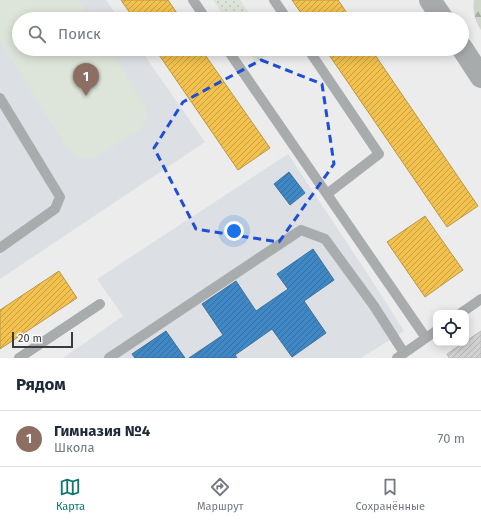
<!DOCTYPE html>
<html lang="ru">
<meta charset="utf-8">
<style>
body{margin:0;font-family:"Fira Sans",sans-serif;background:#f2f2f3;color:#1f2937}
.controls{position:absolute;right:12px;bottom:12px;display:grid;overflow:hidden;border-radius:8px;box-shadow:0 2px 10px #0003}
.controls button{width:36px;height:36px;display:grid;place-items:center;padding:0;border:0;border-bottom:1px solid #e0e1e3;background:#fff;color:#1f2937;font:20px sans-serif}
.scale{position:absolute;left:12px;bottom:10px;width:61px;box-sizing:border-box;padding-left:4px;border:2px solid #3a3b3b;border-top:0;font-size:11px;line-height:14px;white-space:nowrap;color:#3a3b3b;-webkit-text-stroke:3px #f9fafa;paint-order:stroke}
.you{position:absolute;left:234px;top:231px;width:14px;height:14px;margin:-10px;border:3px solid #fff;border-radius:50%;background:#1a73e8;box-shadow:0 0 0 6px #1a73e833}
.badge{display:grid;place-items:center;width:26px;height:26px;border-radius:50%;background:#0f766e;color:#fff;font-size:13px;font-weight:700}
.pin{position:absolute;translate:-50% -33px;filter:drop-shadow(0 1px 2px #0008)}
.pin::after{content:'';position:absolute;top:21px;width:14px;height:12px;background:inherit;clip-path:polygon(0 0,100% 0,50% 100%)}
.list{margin:0;padding:0;list-style:none}
h2{display:flex;justify-content:space-between;align-items:center;height:52px;margin:0;padding:0 16px;font-size:17px}
h2 small{font-size:13px;font-weight:400;color:#747a83}
.list li{display:grid;grid-template-columns:26px 1fr auto;gap:12px;align-items:center;box-sizing:border-box;height:56px;padding:0 16px;border-top:1px solid #e0e1e3}
.list b{display:block;font-size:15px;white-space:nowrap}
.list p{margin:0;font-size:13px;white-space:nowrap;color:#747a83}
.list em{font-size:13px;font-style:normal;color:#747a83}
.icon{flex:none;width:22px;height:22px;fill:none;stroke:currentColor;stroke-width:2;stroke-linecap:round;stroke-linejoin:round}
.map{position:relative;flex:none;width:481px;height:358px;overflow:hidden}
.search{position:absolute;background:#fff;box-shadow:0 2px 10px #0003;left:12px;right:12px;top:12px;height:44px;display:flex;align-items:center;gap:10px;box-sizing:border-box;padding:0 14px;border-radius:22px;color:#747a83;font-size:15px}
.sheet{height:108px;background:#fff}
nav{display:flex;justify-content:space-around;align-items:center;box-sizing:border-box;height:56px;border-top:1px solid #e0e1e3;background:#fff;font-size:11px;color:#747a83}
nav a{display:grid;justify-items:center;gap:2px}
nav .on{color:#0f766e}
.map>svg:first-child{display:block}
</style>
<div class="map">
<svg width="481" height="358" viewBox="0 0 481 358">
<defs>
<pattern id="forest-firs" width="22" height="20" patternUnits="userSpaceOnUse"><rect width="22" height="20" fill="#cdd6c8"/><path d="M5 1l3.5 6h-7zM16 11l3.5 6h-7z" fill="#a7afa4"/></pattern>
<pattern id="park-dots" width="8" height="8" patternUnits="userSpaceOnUse"><rect width="8" height="8" fill="#dde4d9"/><path d="M2 2h.1M6 6h.1" fill="none" stroke="#bec4bb" stroke-width="1.8" stroke-linecap="round"/></pattern>
<pattern id="homes-hatch" width="6" height="6" patternUnits="userSpaceOnUse"><rect width="6" height="6" fill="#f2c14e"/><path d="M-1 1l2-2M0 6l6-6M5 7l2-2" fill="none" stroke="#c59e42"/></pattern>
<pattern id="schools-hatch" width="6" height="6" patternUnits="userSpaceOnUse"><rect width="6" height="6" fill="#3f88c5"/><path d="M-1 1l2-2M0 6l6-6M5 7l2-2" fill="none" stroke="#3670a1"/></pattern>
<pattern id="building-hatch" width="6" height="6" patternUnits="userSpaceOnUse"><rect width="6" height="6" fill="#d2d1d2"/><path d="M-1 1l2-2M0 6l6-6M5 7l2-2" fill="none" stroke="#b5b4b5"/></pattern>
</defs>
<rect width="100%" height="100%" fill="#ececec"/>
<!-- built -->
<path fill="#dcdfe3" d="M0,0h106l13,19h-100v30h121l65,93 -205,137z
M288,154l77,116 39,61 -43,27h-298l60,-42 -26,-37z"/>
<!-- green -->
<path fill="#dde4d9" d="M0,0h80l11,19h-72v30h91l36,58 1,12 -7,11 -45,28 -13,1 -13,-7 -69,-111z"/>
<!-- forest -->
<path fill="url(#forest-firs)" d="M474,0h7v30c-6,-9 -9,-20 -7,-30z"/>
<!-- park -->
<path fill="url(#park-dots)" d="M213,0h27l13,19h-27z
M246,49h27l1,1 -18,13z"/>
<!-- homes -->
<path fill="url(#homes-hatch)" stroke="#bb9948" d="M121,0h47l13,19h-47z
M292,0h46l13,19h-46z
M155,49h46l69,99 -32,22z
M325,49h46l107,157 -31,21z
M425,216l38,54 -38,27 -38,-55z
M59,271l18,27 -77,51v-39z"/>
<!-- schools -->
<path fill="url(#schools-hatch)" stroke="#3e719c" d="M289,172l16,21 -15,12 -16,-21z
M313,249l21,31 -30,21 22,32 -34,24 -20,-28 -37,26 2,3h-48l34,-23 -21,-31 34,-23 20,30 32,-22 -11,-15z
M166,331l19,27h-50l-3,-4z"/>
<!-- building -->
<path fill="url(#building-hatch)" stroke="#bcbcbd" d="M481,331v27h-32l-2,-4 16,-11h3v-2z"/>
<g fill="none" stroke-linecap="round" stroke-linejoin="round">
<!-- service -->
<path stroke="#a9acac" stroke-width="10" d="M193,0l13,19
M274,0l13,19
M227,49l199,289
M308,49l71,105 -52,40
M0,98l60,99 -5,12 -55,39
M461,313l20,-14
M19,358l81,-54
M109,358l192,-128 24,9 49,67 30,47
M397,358l39,-27"/>
<!-- secondary -->
<path stroke="#a8abac" stroke-width="22" d="M430,0l13,19
M462,48l19,29"/>
</g>
<!-- marked area -->
<path fill="none" stroke="#1d4ed8" stroke-width="3" stroke-dasharray="8 5" stroke-linejoin="round" d="M261,60l61,24 12,80 -55,78 -83,-13 -42,-81 29,-46z"/>
</svg>
<div class="controls">
<button><svg class="icon" aria-label="locate" viewBox="0 0 24 24"><circle cx="12" cy="12" r="6"/><path d="M12 2v4M12 18v4M2 12h4M18 12h4"/></svg></button>
</div>
<div class="scale">20 m</div>
<div class="you"></div>
<div class="pin badge" style="left:86px;top:96px;background:#8d6e63">1</div>
<div class="search"><svg class="icon" aria-label="search" viewBox="0 0 24 24"><circle cx="10" cy="10" r="6"/><path d="M15 15l6 6"/></svg>Поиск</div>
</div>
<section class="sheet">
<h2>Рядом<small></small></h2>
<ul class="list">
<li><span class="badge" style="background:#8d6e63">1</span><div><b>Гимназия №4</b><p>Школа</p></div><em>70 m</em></li>
</ul>
</section>
<nav>
<a class="on"><svg class="icon" aria-label="map" viewBox="0 0 24 24"><path d="M3 6l6-2 6 2 6-2v14l-6 2-6-2-6 2zM9 4v14M15 6v14"/></svg>Карта</a>
<a><svg class="icon" aria-label="directions" viewBox="0 0 24 24"><path d="M12 3l9 9-9 9-9-9zM9 14v-3h6M13 9l2 2-2 2"/></svg>Маршрут</a>
<a><svg class="icon" aria-label="saved" viewBox="0 0 24 24"><path d="M7 4h10v16l-5-4-5 4z"/></svg>Сохранённые</a>
</nav>
